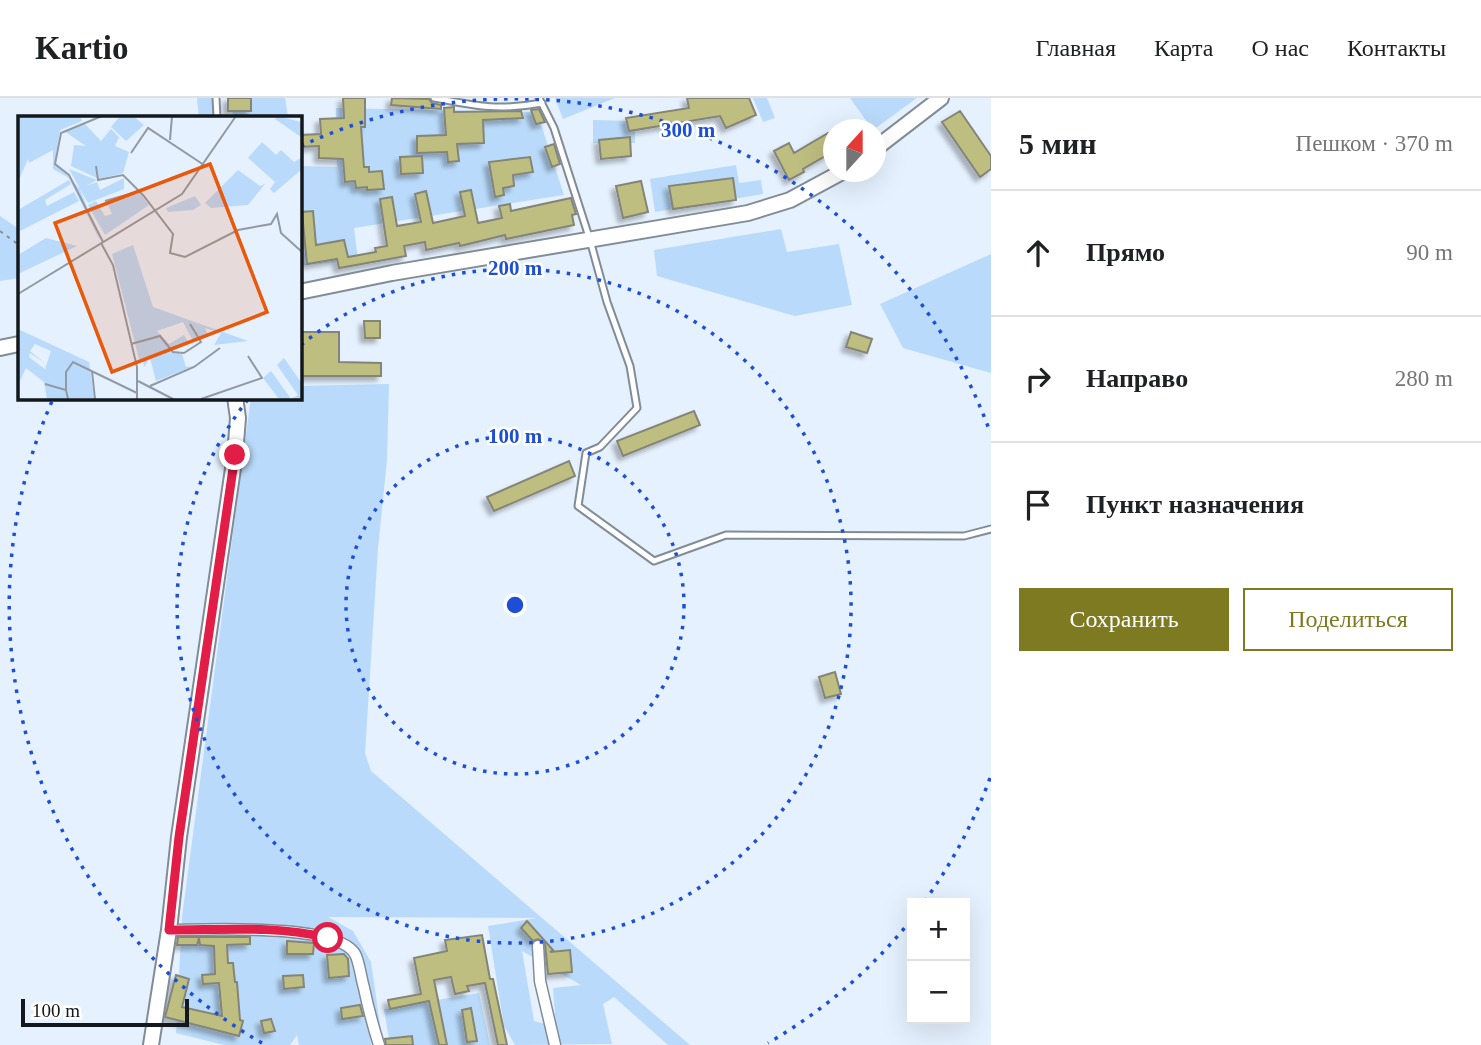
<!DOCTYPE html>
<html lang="ru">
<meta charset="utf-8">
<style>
body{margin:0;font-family:"Times New Roman",serif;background:#f6f6f6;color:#202124}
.controls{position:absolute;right:21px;bottom:21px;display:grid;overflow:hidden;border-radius:0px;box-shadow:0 7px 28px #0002}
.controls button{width:63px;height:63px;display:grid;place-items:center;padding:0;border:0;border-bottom:2px solid #e0e0e0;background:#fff;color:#202124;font:35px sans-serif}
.compass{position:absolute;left:823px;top:21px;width:63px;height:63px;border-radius:50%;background:#fff;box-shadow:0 7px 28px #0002;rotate:21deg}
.scale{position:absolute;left:21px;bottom:18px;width:168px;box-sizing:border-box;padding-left:7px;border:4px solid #13181c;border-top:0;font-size:19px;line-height:24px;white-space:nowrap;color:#13181c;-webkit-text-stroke:5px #fff;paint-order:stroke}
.stop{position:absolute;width:21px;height:21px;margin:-16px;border:5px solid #e11d48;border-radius:50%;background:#fff}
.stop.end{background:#e11d48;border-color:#fff;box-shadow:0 2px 7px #0008}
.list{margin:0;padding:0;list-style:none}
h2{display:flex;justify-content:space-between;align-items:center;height:91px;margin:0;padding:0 28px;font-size:30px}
h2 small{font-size:23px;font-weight:400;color:#757577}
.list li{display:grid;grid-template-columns:46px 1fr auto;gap:21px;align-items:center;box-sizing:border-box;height:126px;padding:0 28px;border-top:2px solid #e0e0e0}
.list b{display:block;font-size:26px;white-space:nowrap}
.list em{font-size:23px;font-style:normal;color:#757577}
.actions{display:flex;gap:14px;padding:21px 28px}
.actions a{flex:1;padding:16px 0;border:2px solid #7e7a21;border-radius:0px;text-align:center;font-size:24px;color:#7e7a21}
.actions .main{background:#7e7a21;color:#fff}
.icon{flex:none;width:38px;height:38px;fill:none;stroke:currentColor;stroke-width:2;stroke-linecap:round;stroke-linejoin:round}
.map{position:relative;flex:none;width:991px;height:947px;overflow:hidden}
header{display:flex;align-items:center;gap:42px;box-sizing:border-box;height:98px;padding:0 35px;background:#fff;border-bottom:2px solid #e0e0e0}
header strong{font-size:33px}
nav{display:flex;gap:38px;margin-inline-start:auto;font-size:24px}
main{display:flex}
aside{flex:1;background:#fff}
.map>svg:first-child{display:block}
</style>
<header>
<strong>Kartio</strong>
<nav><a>Главная</a><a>Карта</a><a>О нас</a><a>Контакты</a></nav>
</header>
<main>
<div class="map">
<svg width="991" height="947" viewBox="0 0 991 947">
<defs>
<filter id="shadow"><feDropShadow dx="-4.5" dy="4.5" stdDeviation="2" flood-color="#0004"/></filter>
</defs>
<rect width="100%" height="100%" fill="#e5f1fe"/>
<!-- green -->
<path fill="#b9dafa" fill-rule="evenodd" d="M197,0h20l2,19h-20z
M231,0h54l3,19h-55z
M555,0h60l-52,21z
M753,0h14l8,20 -12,4z
M850,0h67l-44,32z
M336,10l201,4 27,83 -210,33 4,32 -59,6v-100l38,1z
M593,22l42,1v22h-42z
M736,67l3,18 22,-3 2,14 -108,18 -5,-33z
M0,118l19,13v49l-19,3z
M781,131l6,23 52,-8 13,61 -57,11 -138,-40 -3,-26z
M991,156v119l-88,-25 -23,-44z
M389,286l-2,76 -9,88 -13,205 6,18 319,274h-22l-54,-48 -11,7 9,40 -97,1 -11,-19 -16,-100 49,-8 -209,-1 25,14 18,31 12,83 -13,-14 1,14h-72l-2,-10 -7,10h-66l-48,-12 6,-116 69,-520h48v-11zM522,853l59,34 -28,3 3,39 -22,-6z
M479,895l11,52h-100l-6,-36z"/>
<!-- building -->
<path fill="#bfbe81" stroke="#858577" stroke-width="2" filter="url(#shadow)" d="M228,0h23v13h-23z
M343,0h22v29h-4l3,40h5v5l13,-1 2,18 -17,1v-3l-11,1 -1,-7 -10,1 -2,-23 -24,-1v-12l-20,1v-12l22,-1 -1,-15 24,-1z
M392,0l37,1 3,4 9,2v4l-50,-4z
M687,0h62l7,17 -30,13 -6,-12 -91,15 -3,-13 63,-10z
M454,9v5l67,-1 2,7 -40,2 1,23 -27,1 2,17 -11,1 -1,-10 -30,1v-17l29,-1 -2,-27z
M539,11l6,13 -9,2 -5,-14z
M960,13l31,45v13l-11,8 -38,-55z
M828,35l6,9v9l-31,18 1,3 -15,8 -15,-29 15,-8 5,10z
M630,39l1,19 -30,3 -2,-19z
M554,46l6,20 -8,3 -7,-20z
M422,58l1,17 -22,1 -1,-17z
M530,59l3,15 -20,3 1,11 -11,2 1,7 -9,2 -6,-35z
M733,80l3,22 -63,9 -4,-23z
M641,83l7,31 -25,6 -7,-32z
M471,92l7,33 24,-5 -3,-12 11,-2 1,7 60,-13 5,16 -4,1 2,10 -68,14 -1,-4 -45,11 -1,-3 -33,7 -1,-8 -21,4 2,10 -67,12 -2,-9 -30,5 -5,-52 11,-1 3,34 28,-5 4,17 28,-5 -1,-4 12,-2 -7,-47 12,-2 5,29 24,-4 -6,-28 11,-3 7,32 32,-7 -5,-24z
M364,223h16v17h-15z
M299,234h40v30l42,1v13h-82z
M851,234l21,7 -5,14 -21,-6z
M694,313l6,14 -77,31 -6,-15z
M569,363l6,15 -81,35 -7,-14z
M835,574l6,22 -16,4 -6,-21z
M527,823l26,29 -3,2 20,-2 2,22 -24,2 -3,-31 -7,-4 -5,2 -12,-13z
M482,837l8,44h3l14,66h-9l-13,-62 -18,3 2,5 -14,3 -4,-17 -17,3 13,65h-8l-10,-44 -39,8 -2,-9 33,-6 -7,-36 33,-7 -2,-11z
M178,839h72v7l-23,1 1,18h5l2,19h2l3,38 3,1 -4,15 -74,-19 11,-42 13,4 -7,28 40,9 -3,-33 -16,1 -1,-9 13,-1 -1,-28 -14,-1 -1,-7 -2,7h-20z
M287,843l27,2 -1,11h-26z
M344,856l4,5 1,17 -20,2 -2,-23z
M303,877l1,12 -20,2 -1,-13z
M360,907l3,11 -21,3 -1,-11z
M471,910l6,33 -10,1 -5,-32z
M271,921l4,12 -11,2 -3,-12z
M412,938l1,9h-27l-1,-6z"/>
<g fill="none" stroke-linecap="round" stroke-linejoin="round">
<defs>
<path id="lane" d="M216,0l1,19
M434,0c42,8 65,13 108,5
M539,0l15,30 36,112 17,62 23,64 7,42 -37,39 -14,6 -8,53 76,55 72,-26 238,1 27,-7"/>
<path id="street" d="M169,832c34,0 173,-8 187,26 4,10 5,22 8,32 4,19 9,38 15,57
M538,848l2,35 15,64"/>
<path id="secondary" d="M876,50l65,-50
M299,194l93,-19 356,-60 42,-13 52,-28
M0,250l19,-4
M151,947l18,-115 10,-93 56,-382 3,-37 -3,-21"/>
</defs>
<!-- lane casing -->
<use href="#lane" stroke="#818c97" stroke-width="9"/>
<!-- street casing -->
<use href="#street" stroke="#818c97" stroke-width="13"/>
<!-- secondary casing -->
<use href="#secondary" stroke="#818c97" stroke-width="18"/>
<!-- path -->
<path stroke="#879099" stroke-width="2" stroke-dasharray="3.5 5" stroke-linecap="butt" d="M0,133l19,14"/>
<!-- lane -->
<use href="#lane" stroke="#fff" stroke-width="5"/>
<!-- street -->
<use href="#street" stroke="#fff" stroke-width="10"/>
<!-- secondary -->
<use href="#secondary" stroke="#fff" stroke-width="14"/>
</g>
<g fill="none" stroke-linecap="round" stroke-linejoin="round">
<!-- route -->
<path stroke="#e11d48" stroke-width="9" d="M235,357l-56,382 -10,93c53,0 107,-5 159,8"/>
</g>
<!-- distance rings -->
<g fill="none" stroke="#1d4ed8" stroke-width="3.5" stroke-dasharray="3.5 7">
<circle cx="515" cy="507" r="169"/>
<path d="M301 247A337 337 0 1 1 249 300"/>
<path d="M990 680A506 506 0 0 1 924 804M911 822A506 506 0 0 1 768 945M262 945A506 506 0 0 1 53 301M301 48A506 506 0 0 1 990 334"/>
</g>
<!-- overview -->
<g transform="translate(18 18)">
<rect width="284" height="284" fill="#e5f1fe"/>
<path d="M62,0l2,5 -22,9 -5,32 25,27 20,52 -31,-63 -16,-9v-19l-24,13 -1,-4 -10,23v-65zM102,0h13l11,9 -18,16 -15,-14zM260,0l23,6v15l-26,-18zM66,7l17,18 10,-12 8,8 -4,9 14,6 -6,21 -24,6 -28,-13 3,-21 12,1 -22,-15zM244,26l14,13 5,-5 13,12 7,-4v12l-27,23 -4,-4 5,-7 -27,-24zM51,53l28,11 -11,6 11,-4 3,8 24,-12v11l-36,14zM220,54l22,16 5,-2 -17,21 -37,3 -6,-5zM51,64l2,4 -26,16 2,6 27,-14 5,9 -61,31v-22zM122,77l9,12 -44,30 -17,-30 8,-4 9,15 7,-2 -4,-9zM177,80l6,9 -8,5 -25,2 -2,-4zM28,122l31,8 -59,28v-19zM115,129l20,62 95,34 -34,4 7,-12 -16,-5 3,7 -15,6 -10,-19 -26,9 12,13 15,-9 5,8 -18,8 11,3 4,13 8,-1 -38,15 -6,-23 -6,9 -1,-8h-4l-27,-105zM0,213l71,33 5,36 -47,1 -3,-17 -18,-14 -8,17zM17,228l16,7 -6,18 -16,-12 1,-4 15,10 -15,-12zM266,242l17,24v17h-22l-16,-21 8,-7 20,28 7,-4 -21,-30z" fill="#b9dafa" fill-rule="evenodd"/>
<path fill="none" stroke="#919aa4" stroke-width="2" d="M84,0l-41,17 -6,31 14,11 34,67M152,24l2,-24M113,37l17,-25 56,37M78,50l2,14 25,-5 20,20 30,39 -3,19 15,4 53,-27 33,-6 6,-10 4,19 21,19M87,85l35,-10M83,127l12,22 24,102v32M0,178l164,-100 54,-78M113,228l29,-8 13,16 11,1 17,-11 -11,-18M74,255l3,28M120,265l35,18M27,268l21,6 2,9M132,270l44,-19 26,-19M48,274v-18l7,-10 64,31M183,283l61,-21 -14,-22"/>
<path fill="#e8590c" fill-opacity="0.15" stroke="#e8590c" stroke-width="3.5" d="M192,48l57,148 -155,60 -57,-149z"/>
<rect width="284" height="284" fill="none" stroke="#13181c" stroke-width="3.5"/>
</g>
<circle cx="515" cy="507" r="10" fill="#1d4ed8" stroke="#fff" stroke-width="3.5"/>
<g font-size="21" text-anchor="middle" font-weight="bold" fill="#1d4ed8" stroke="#fff" stroke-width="5" stroke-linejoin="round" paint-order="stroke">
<text x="688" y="39">300 m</text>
<text x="515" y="177">200 m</text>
<text x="515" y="345">100 m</text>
</g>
</svg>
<div class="controls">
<button>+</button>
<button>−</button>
</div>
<svg class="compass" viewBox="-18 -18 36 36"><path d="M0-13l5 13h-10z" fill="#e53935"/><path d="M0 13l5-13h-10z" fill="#757577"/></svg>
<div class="scale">100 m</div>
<div class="stop" style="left:328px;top:840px"></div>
<div class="stop end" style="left:235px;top:357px"></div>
</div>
<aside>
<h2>5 мин<small>Пешком · 370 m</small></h2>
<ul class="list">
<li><svg class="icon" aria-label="ahead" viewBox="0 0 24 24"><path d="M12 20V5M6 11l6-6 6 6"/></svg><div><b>Прямо</b></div><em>90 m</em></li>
<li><svg class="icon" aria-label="right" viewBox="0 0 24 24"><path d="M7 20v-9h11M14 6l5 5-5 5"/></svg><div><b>Направо</b></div><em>280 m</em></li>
<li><svg class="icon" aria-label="arrive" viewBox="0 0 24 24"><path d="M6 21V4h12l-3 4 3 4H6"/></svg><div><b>Пункт назначения</b></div></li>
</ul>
<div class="actions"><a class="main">Сохранить</a><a>Поделиться</a></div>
</aside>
</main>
